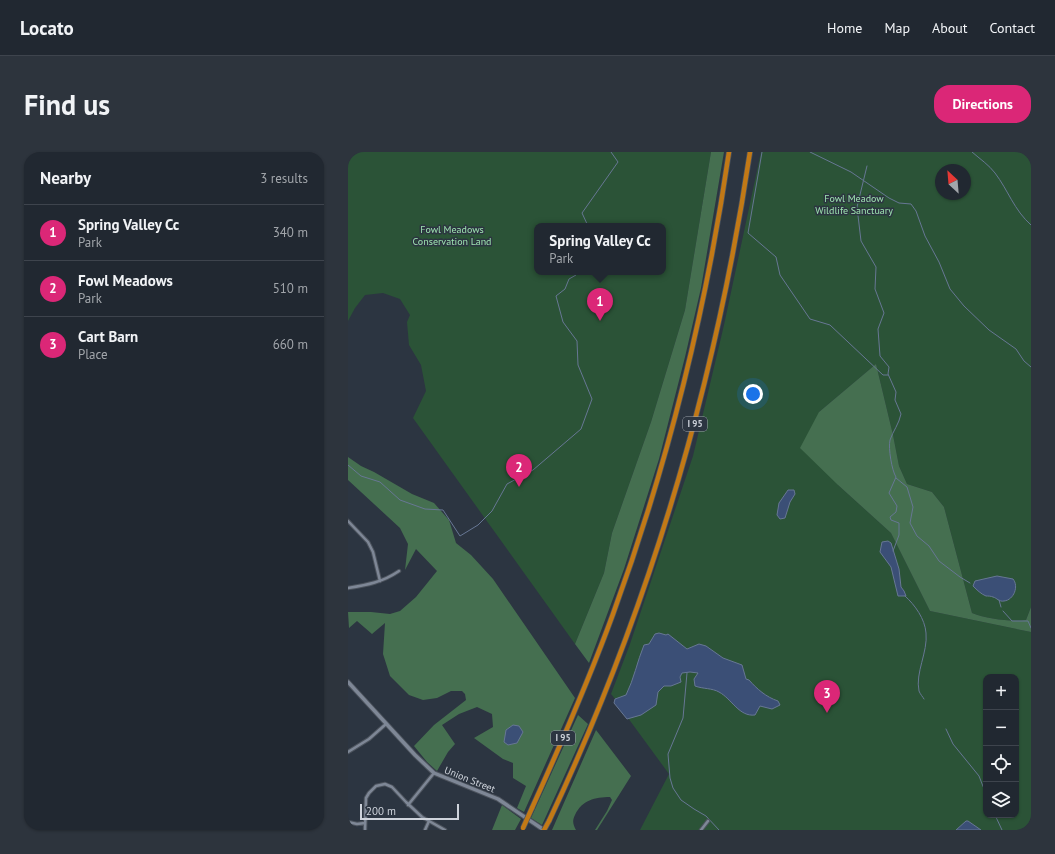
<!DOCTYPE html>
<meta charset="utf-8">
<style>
body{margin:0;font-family:"PT Sans",sans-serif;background:#2d343d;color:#f1f3f6}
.controls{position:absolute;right:12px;bottom:12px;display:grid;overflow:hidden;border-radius:8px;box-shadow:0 1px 3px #0004}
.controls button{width:36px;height:36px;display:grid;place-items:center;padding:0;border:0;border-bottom:1px solid #3e444d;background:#212831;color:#f1f3f6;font:20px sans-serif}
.compass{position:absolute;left:587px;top:12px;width:36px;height:36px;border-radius:50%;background:#212831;box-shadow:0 1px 3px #0004;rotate:334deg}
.scale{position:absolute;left:12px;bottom:10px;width:99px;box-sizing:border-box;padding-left:4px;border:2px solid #ced3db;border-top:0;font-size:11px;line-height:14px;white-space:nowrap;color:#ced3db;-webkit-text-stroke:3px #2c3541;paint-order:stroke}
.you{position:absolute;left:405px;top:242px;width:14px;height:14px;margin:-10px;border:3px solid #fff;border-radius:50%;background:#1a73e8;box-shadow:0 0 0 6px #1a73e833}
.badge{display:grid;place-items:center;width:26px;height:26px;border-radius:50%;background:#db2777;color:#fff;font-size:13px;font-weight:700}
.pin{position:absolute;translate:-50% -33px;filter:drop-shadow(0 1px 2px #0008)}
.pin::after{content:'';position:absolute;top:21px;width:14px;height:12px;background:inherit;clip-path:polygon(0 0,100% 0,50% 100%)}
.popup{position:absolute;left:186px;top:71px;width:132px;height:52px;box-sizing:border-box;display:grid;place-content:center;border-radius:8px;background:#212831;filter:drop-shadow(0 1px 3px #0005);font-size:13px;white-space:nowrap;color:#a2a6ab}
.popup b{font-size:15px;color:#f1f3f6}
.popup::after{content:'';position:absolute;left:50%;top:100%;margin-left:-8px;border:8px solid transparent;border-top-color:#212831}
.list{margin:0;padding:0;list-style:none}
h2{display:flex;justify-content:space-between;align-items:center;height:52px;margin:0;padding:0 16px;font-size:17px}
h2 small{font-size:13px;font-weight:400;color:#a2a6ab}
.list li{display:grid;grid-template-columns:26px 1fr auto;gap:12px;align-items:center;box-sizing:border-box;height:56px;padding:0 16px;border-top:1px solid #3e444d}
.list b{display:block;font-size:15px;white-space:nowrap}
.list p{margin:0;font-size:13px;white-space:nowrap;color:#a2a6ab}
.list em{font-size:13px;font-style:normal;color:#a2a6ab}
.icon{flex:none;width:22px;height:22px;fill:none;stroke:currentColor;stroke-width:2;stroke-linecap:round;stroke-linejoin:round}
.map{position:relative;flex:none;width:683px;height:678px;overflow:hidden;border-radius:16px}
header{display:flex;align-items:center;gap:24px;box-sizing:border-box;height:56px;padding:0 20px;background:#212831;border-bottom:1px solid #3e444d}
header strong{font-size:19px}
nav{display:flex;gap:22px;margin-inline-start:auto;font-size:14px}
.intro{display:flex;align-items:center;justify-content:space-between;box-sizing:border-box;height:96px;padding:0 24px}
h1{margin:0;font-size:28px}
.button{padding:10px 18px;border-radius:16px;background:#db2777;color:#fff;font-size:14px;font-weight:700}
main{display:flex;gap:24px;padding:0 24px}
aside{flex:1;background:#212831;border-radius:16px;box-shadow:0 1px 3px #0004}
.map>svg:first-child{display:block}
</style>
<header>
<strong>Locato</strong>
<nav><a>Home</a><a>Map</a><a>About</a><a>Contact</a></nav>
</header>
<div class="intro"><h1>Find us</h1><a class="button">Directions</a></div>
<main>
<aside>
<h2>Nearby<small>3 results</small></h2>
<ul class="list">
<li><span class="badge">1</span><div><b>Spring Valley Cc</b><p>Park</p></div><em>340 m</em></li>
<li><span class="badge">2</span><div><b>Fowl Meadows</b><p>Park</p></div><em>510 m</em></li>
<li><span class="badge">3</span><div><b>Cart Barn</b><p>Place</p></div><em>660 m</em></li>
</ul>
</aside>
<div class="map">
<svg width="683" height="678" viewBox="0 0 683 678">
<rect width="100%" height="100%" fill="#2c3541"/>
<!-- green -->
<path fill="#2b5337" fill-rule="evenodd" d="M0,0h363l-26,158 -34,112 -39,111 -8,40 -29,71 -162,-226 13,-27 -5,-26 -12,-20 -2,-23 3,-7 -10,-16 -17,-6 -18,2 -10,13 -7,13zM189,74h126v46h-126z
M413,0h270v455l-5,13c-15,2 -39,-1 -54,-7l-28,-106 -12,-15 -25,-8 -8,-18 -6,-31 -17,-71 -57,48 19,73 53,48 39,78 101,21v198h-391l29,-56 -41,-56 13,-3 -5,-49 -3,16 -7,14 -11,3 -4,-5 19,-50 63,-188 31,-131zM593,18h24v24h-24zM638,525h30v138h-30z"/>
<!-- forest -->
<path fill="#456f50" d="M363,0h13l-23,136 -16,69 -26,102 -35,110 -35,94 -14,-19 29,-71 8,-40 39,-111 34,-112z
M528,212l17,71 6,31 8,18 25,8 12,15 28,106c15,6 39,9 54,7l5,-13v25l-101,-21 -39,-78 -53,-48 -38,-37 19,-36z
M0,305l13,9 13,6 38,22 22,9 15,17 7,23 15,12 22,24 82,119 -51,114 -7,-4 9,-22 -13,-8v-15l-10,-4 -29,-21 19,-11 -1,-13 -15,-7 -18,7 -17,11 13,19 -7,8 -11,19 -10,-9 -13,-16 20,-21 32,-25 -1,-6 -3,-3h-11l-14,7 -14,2 -14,-5 -19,-19 -7,-22 2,-31 -13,11 -15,-13 -8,7 -1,-16h23l19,2 10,-3 16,-14 21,-26 -21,-22 -11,21 3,-26 -8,-16 -52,-48z
M230,563l10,9 -46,101 -11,-7z
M248,578l35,46 -34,54h-2l12,-19 5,-11 -2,-3c-15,0 -28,3 -35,18 -3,6 -2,9 1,15h-24z
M154,653l19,14 -6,11h-23z"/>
<!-- water -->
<path fill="#3b4f76" stroke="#677794" d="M440,338h6l1,4 -5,8 -5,16 -5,1 -3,-4 2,-12z
M540,389l3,2 8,26 2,18 3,4 2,5h-8l-7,-29 -11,-15 2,-10z
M649,424l16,3c6,7 1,21 -9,22 -5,1 -7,-3 -11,-4 -2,-1 -5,-1 -7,-1 -5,-2 -9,-6 -13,-10l2,-5z
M311,481l7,2 2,-1 19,15 12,-5 7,2 17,12 19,7 4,14 3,1c8,9 17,17 29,21l2,4 -8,4 -12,-3 -5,9c-16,2 -23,-16 -36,-23 -7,-4 -16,-3 -24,-6l-1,-7 4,-6 -8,-1 -8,1 -2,4 1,5 -10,4h-7l-6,6 -2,13 -15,10 -14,4 -13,-16 1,-4 11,-4c8,-16 11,-33 18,-50l5,-1 6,-10z
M165,573l6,1 4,6 -6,11 -9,2 -4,-3 2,-12z
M618,669h2l13,9h-25z"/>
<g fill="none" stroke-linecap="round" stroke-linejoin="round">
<!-- stream -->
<path stroke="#677794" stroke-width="1" d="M414,0l-14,81 28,24 4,18 30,44 20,6 53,50h5
M462,0l41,20 38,26 10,5 12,1 5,7 9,25 14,26 11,27 14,17 25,24 27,19 8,12 7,6
M624,0c8,7 17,13 23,21 13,17 19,37 36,52
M519,14l-10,41 4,34 15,26 -1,22 9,24 -6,16 2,27 9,11 -1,7 8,18 -1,8 6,14c-2,10 -8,17 -11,26 -2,8 2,31 6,37l-7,16 8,13 -1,6 -6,5 1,3 8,3v12l-6,16
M239,74h1l-6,-13 36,-51 -7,-10
M0,313l13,11 19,6 20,18 25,9 18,1 17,26 18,-11 14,-14 15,-27 26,-14 48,-41 11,-30 -14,-34 -1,-24 -14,-19 -7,-26 9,-7 4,-10 7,-4 1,-3
M548,326l11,9 6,20 -3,16 7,13 12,10 10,15 21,16 10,6
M557,444c10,9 20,23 21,37 2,19 -11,40 -7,58 1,3 4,6 5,8
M651,448l2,7
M655,459l9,10h16l3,7
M339,521l-4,45 -15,36 2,24 3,10 8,12 13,9 12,7 13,14
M598,577l7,15 26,32 7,18
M647,663l7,15"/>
<defs>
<path id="street" d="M0,369l20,21 5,10 7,29
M0,436c19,-3 35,-6 51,-17
M0,600l21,-13 17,-15
M60,653l26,-32
M0,670l9,2 8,-1
M17,678l1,-32 3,-5 7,-7 9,-2 7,3 14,15 16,15 23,13
M77,678l4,-9
M353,678l7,-9"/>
<path id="secondary" d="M0,530l67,73 19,18 64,26 46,31"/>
<path id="highway" d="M184,656c29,-64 57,-128 81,-194 55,-150 93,-304 116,-462
M201,669c101,-214 166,-435 201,-669"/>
</defs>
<!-- street casing -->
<use href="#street" stroke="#4c535d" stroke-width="4.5"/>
<!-- secondary casing -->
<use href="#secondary" stroke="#4c535d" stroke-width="5.5"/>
<!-- highway casing -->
<use href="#highway" stroke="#4c535d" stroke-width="6"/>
<!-- street -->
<use href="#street" stroke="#7e8796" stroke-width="2.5"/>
<!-- secondary -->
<use href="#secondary" stroke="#7e8796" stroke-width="3.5"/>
<!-- highway -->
<use href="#highway" stroke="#c27916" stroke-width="4.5"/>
<defs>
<path id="highway-bridge" d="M175,676l9,-20
M196,678l5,-9"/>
</defs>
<!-- highway-bridge casing -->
<use href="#highway-bridge" stroke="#4c535d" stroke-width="6" stroke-linecap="butt"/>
<!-- highway-bridge -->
<use href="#highway-bridge" stroke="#c27916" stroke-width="4.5"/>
</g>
<g text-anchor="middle" stroke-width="3" stroke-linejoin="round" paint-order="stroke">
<!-- shield labels -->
<g fill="#2c3541" stroke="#9da4ad" stroke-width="1">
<rect x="335" y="265" width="24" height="14" rx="3"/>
<rect x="203" y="579" width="24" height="14" rx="3"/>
</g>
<g font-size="9" font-weight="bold" fill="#ced3db">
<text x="347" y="275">I 95</text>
<text x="215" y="589">I 95</text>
</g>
<!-- park labels -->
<g font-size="10" fill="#9fe4b1" stroke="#2c3541">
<text x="506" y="50">Fowl Meadow<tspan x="506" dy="12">Wildlife Sanctuary</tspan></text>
<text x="104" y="81">Fowl Meadows<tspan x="104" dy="12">Conservation Land</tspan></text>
</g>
<!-- street labels -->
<g font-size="10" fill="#ced3db" stroke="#2c3541">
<text transform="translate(122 627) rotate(22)" y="4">Union Street</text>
</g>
</g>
</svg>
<div class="controls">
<button>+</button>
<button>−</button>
<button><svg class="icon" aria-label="locate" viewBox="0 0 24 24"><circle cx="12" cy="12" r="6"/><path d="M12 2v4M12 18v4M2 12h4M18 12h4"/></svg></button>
<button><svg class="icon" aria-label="layers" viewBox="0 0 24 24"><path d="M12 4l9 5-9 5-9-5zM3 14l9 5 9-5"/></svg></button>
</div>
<svg class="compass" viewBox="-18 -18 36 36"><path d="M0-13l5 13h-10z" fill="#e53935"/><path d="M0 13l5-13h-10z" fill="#a2a6ab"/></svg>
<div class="scale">200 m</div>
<div class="you"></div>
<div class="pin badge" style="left:252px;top:169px">1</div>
<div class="popup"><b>Spring Valley Cc</b>Park</div>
<div class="pin badge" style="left:171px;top:335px">2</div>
<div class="pin badge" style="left:479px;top:561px">3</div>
</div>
</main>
